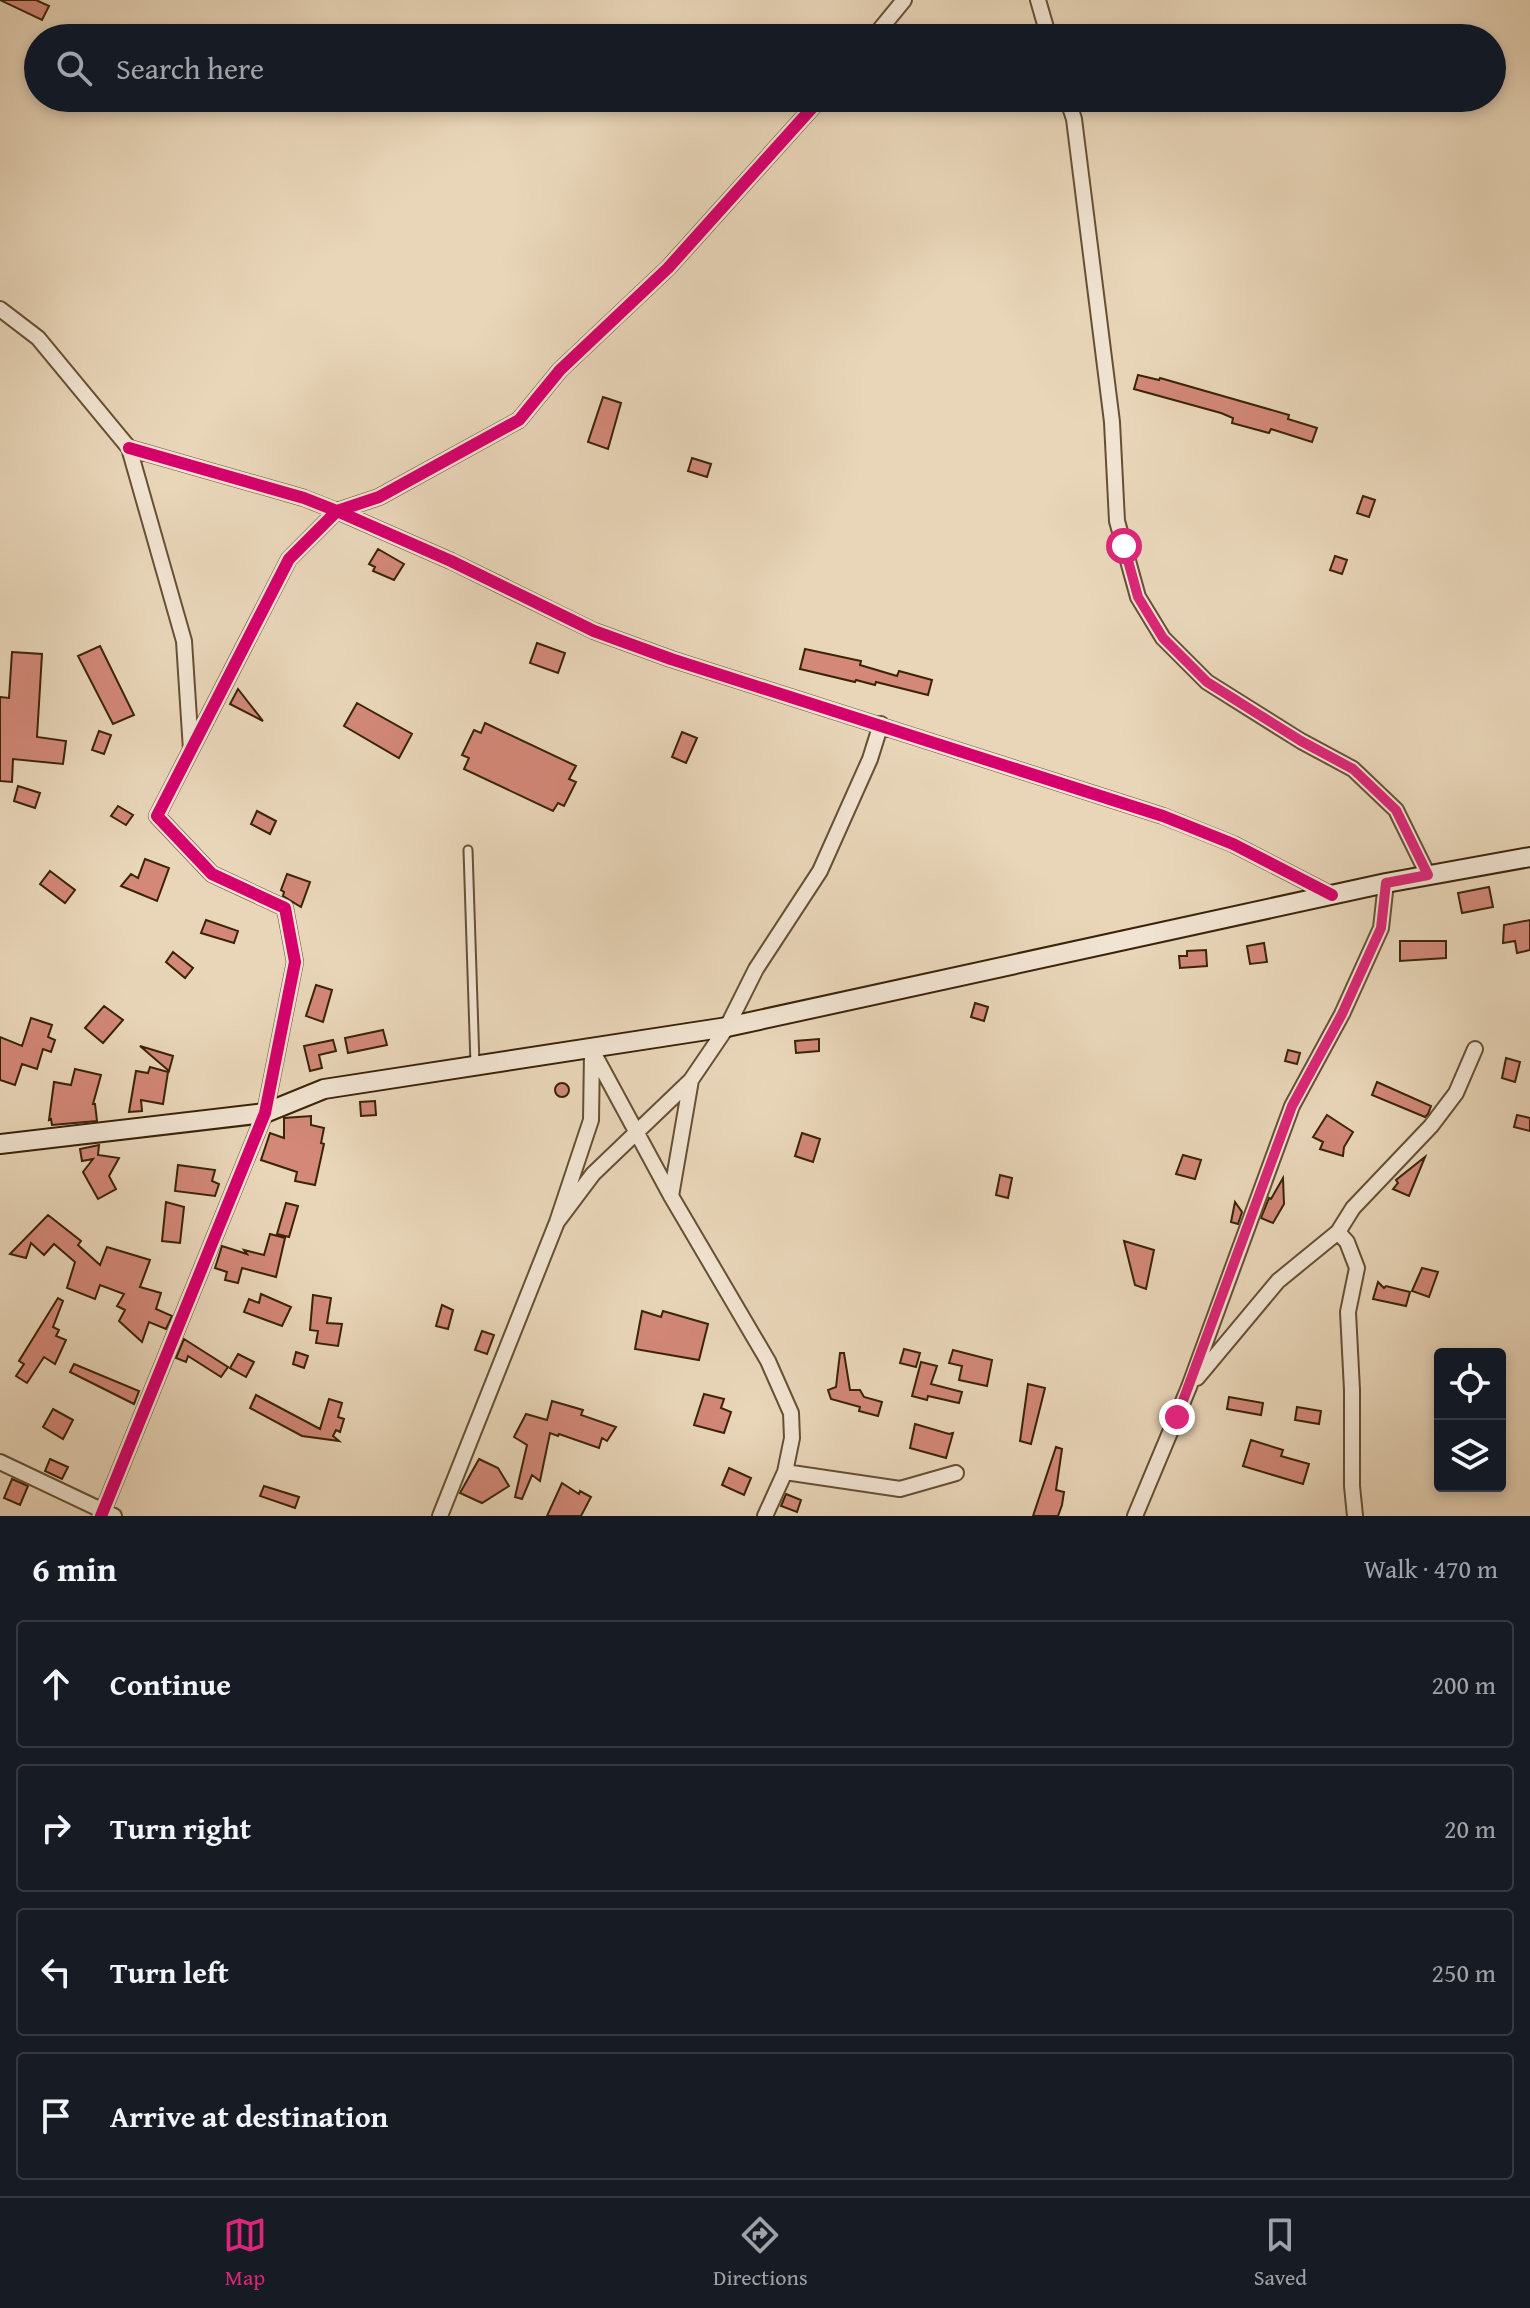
<!DOCTYPE html>
<meta charset="utf-8">
<style>
body{margin:0;font-family:"Gentium Book Plus",serif;background:#242831;color:#f1f3f6}
.controls{position:absolute;right:24px;bottom:24px;display:grid;overflow:hidden;border-radius:8px;box-shadow:0 4px 12px #0003}
.controls button{width:72px;height:72px;display:grid;place-items:center;padding:0;border:0;border-bottom:2px solid #363941;background:#171b24;color:#f1f3f6;font:40px sans-serif}
.stop{position:absolute;width:24px;height:24px;margin:-18px;border:6px solid #db2777;border-radius:50%;background:#fff}
.stop.end{background:#db2777;border-color:#fff;box-shadow:0 2px 8px #0008}
.list{margin:0;padding:0;list-style:none}
h2{display:flex;justify-content:space-between;align-items:center;height:104px;margin:0;padding:0 32px;font-size:34px}
h2 small{font-size:26px;font-weight:400;color:#9ea1a6}
.list li{display:grid;grid-template-columns:52px 1fr auto;gap:24px;align-items:center;box-sizing:border-box;height:128px;margin:0 16px 16px;padding:0 16px;border:2px solid #363941;border-radius:8px}
.list b{display:block;font-size:30px;white-space:nowrap}
.list em{font-size:26px;font-style:normal;color:#9ea1a6}
.icon{flex:none;width:44px;height:44px;fill:none;stroke:currentColor;stroke-width:2;stroke-linecap:round;stroke-linejoin:round}
.map{position:relative;flex:none;width:1530px;height:1516px;overflow:hidden}
.search{position:absolute;background:#171b24;box-shadow:0 4px 12px #0003;left:24px;right:24px;top:24px;height:88px;display:flex;align-items:center;gap:20px;box-sizing:border-box;padding:0 28px;border-radius:44px;color:#9ea1a6;font-size:30px}
.sheet{height:680px;background:#171b24}
nav{display:flex;justify-content:space-around;align-items:center;box-sizing:border-box;height:112px;border-top:2px solid #363941;background:#171b24;font-size:22px;color:#9ea1a6}
nav a{display:grid;justify-items:center;gap:4px}
nav .on{color:#db2777}
.map>svg:first-child{display:block}
</style>
<div class="map">
<svg width="1530" height="1516" viewBox="0 0 1530 1516">
<rect width="100%" height="100%" fill="#e9d6b9"/>
<filter id="stains"><feTurbulence type="fractalNoise" baseFrequency=".0025" numOctaves="4"/><feColorMatrix values="0 0 0 0 .2 0 0 0 0 .09 0 0 0 0 .02 0 0 0 .5 -.17"/></filter>
<radialGradient id="worn" r=".72"><stop offset=".6" stop-color="#630" stop-opacity="0"/><stop offset="1" stop-color="#630" stop-opacity=".3"/></radialGradient>
<!-- building -->
<path fill="#d38878" stroke="#3a2308" stroke-width="2" d="M0,0h36l13,6 -7,14z
M1138,375l21,5 1,-2 129,37 -1,4 29,9 -5,14 -41,-13 -2,4 -37,-10 1,-5 -12,-5 -87,-24z
M603,397l18,6 -13,46 -20,-7z
M692,458l19,6 -4,13 -19,-6z
M1363,496l12,4 -6,17 -12,-4z
M378,549l26,15 -10,16 -21,-9 2,-4 -6,-3z
M1335,556l12,4 -5,14 -12,-4z
M537,643l28,10 -7,20 -28,-10z
M100,646l34,69 -21,9 -35,-68z
M805,649l56,12 -1,4 37,11 2,-5 33,9 -4,15 -52,-13 -1,3 -19,-5 -1,2 -55,-13z
M12,652l30,2 -5,83 29,4 -3,23 -50,-5 -1,23 -12,-1v-84l9,1z
M238,689l25,32 -33,-17z
M357,703l55,31 -13,24 -55,-32z
M485,723l91,43 -7,13 7,3 -12,24 -6,-3 -5,8 -89,-42 5,-11 -7,-3 12,-25 7,3z
M99,731l12,4 -7,19 -12,-4z
M682,732l15,6 -11,25 -14,-6z
M18,786l22,7 -5,15 -21,-7z
M118,806l15,9 -7,10 -15,-9z
M257,811l19,10 -6,13 -19,-10z
M145,859l24,9 -12,33 -36,-15 10,-12 7,4z
M50,871l25,19 -10,13 -25,-19z
M287,874l23,8 -9,25 -18,-11 1,-4 -3,-2z
M1489,887l4,20 -31,6 -4,-20z
M206,920l32,11 -4,12 -33,-10z
M1530,920v30l-13,3 -2,-12 -12,2 1,-18z
M1400,941h46v17l-46,3z
M1264,943l3,19 -17,2 -3,-18z
M1206,950l1,16 -27,2 -1,-12h8v-5z
M173,952l20,16 -8,10 -19,-16z
M316,985l16,5 -9,32 -17,-6z
M975,1003l13,4 -4,14 -13,-4z
M104,1006l19,14 -20,23 -18,-15z
M31,1018l21,7 -4,12 7,3 -4,12 -8,-3 -6,20 -15,-5 -7,21 -15,-5v-43l22,9z
M383,1030l4,15 -39,8 -3,-15z
M819,1039v12l-23,2 -1,-12z
M333,1040l3,11 -17,4 3,13 -12,3 -6,-25z
M140,1046l33,10 -4,15z
M1288,1050l12,3 -3,11 -12,-3z
M1506,1058l14,4 -5,20 -13,-4z
M150,1067l18,5 -5,32 -22,-4 1,11 -13,1 7,-41 12,2z
M75,1069l26,6 -8,29h2l2,17 -45,4 -1,-6 -2,1 5,-38 17,3z
M1377,1082l54,24 -3,8 -3,3 -53,-22z
M555 1090a7 7 0 1 1 14 0a7 7 0 1 1-14 0Z
M375,1101l1,14 -15,1 -1,-14z
M1327,1115l26,17 -9,15 -1,9 -23,-7 3,-7 -10,-5z
M1517,1115l13,3v13l-16,-4z
M311,1116v9l13,3 -3,15 3,1 -9,41 -20,-4 2,-9 -36,-12 9,-27 14,5v-20z
M802,1133l18,6 -7,23 -18,-6z
M99,1145l-1,10 21,3 -10,18 7,13 -18,10 -15,-27 10,-13 -11,2 -2,-12z
M1183,1155l18,5 -6,19 -19,-5z
M1425,1157l-16,39 -16,-7 5,-6 -2,-3z
M178,1165l37,5 -3,11 7,3 -4,12 -40,-5z
M1000,1175l12,3 -4,20 -12,-3z
M1283,1178l1,26 -11,19 -12,-5 8,-20 2,1z
M166,1202l18,5 -4,36 -18,-2z
M1235,1202l7,10 -4,12 -7,-2z
M286,1203l12,3 -9,31 -12,-3z
M48,1215l33,26 -3,4 22,20 7,-18 43,13 -10,27 21,6 -5,16 16,7 -6,13 -17,-7 -7,20 -23,-21 6,-11 -8,-4 7,-12 -24,-9 -5,14 -28,-11 8,-26 -21,-18 -10,11 -13,-12 -5,15 -16,-4z
M270,1234l15,4 -9,39 -34,-9 -4,15 -13,-3 2,-8 -12,-4 7,-22 25,8 -3,-4 20,5z
M1124,1241l30,9 -8,39 -11,-4z
M1422,1268l16,4 -9,25 -17,-6z
M1378,1282l6,6 2,-2 24,6 -4,14 -33,-7z
M261,1294l30,13 -9,19 -38,-14 5,-13 10,4z
M313,1295l18,3 -4,25 15,1 -4,22 -22,-3 2,-12 -8,-1z
M58,1298l5,3 -10,26 6,3 -3,6 10,4 -11,24 -11,-7 -17,26 -11,-7 8,-12 -5,-3z
M442,1305l11,5 -5,19 -12,-3z
M642,1311l19,6 2,-6 45,13 -9,36 -64,-11z
M482,1331l12,4 -7,19 -12,-4z
M184,1339l44,28 -7,10 -33,-21 -2,6 -10,-4z
M904,1349l16,4 -4,14 -16,-4z
M953,1350l39,10 -5,26 -28,-6 3,-14 -13,-3z
M296,1352l12,4 -4,12 -11,-4z
M840,1353h4l6,37h10l4,7 18,5 -4,14 -19,-5 1,-4 -29,-8 -3,-9 8,-3z
M238,1354l16,8 -8,15 -16,-9z
M921,1362l16,4 -6,18 31,8 -3,11 -31,-7 -1,4 -15,-4z
M74,1364l65,27 -5,13 -64,-32z
M1028,1384l17,4 -14,56 -11,-3z
M704,1394l20,5 -3,9 10,4 -7,21 -30,-8z
M256,1395l64,34 9,-30 13,4 -4,14 6,2 -4,13 -4,-2 -3,6 6,5 -37,-5 -52,-28z
M1229,1397l34,6 -2,12 -34,-6z
M552,1401l31,9 -2,5 35,12 -9,14 -5,-3 -3,10 -40,-14 -1,2 -8,-3 -10,48 -8,-6 -10,24 -7,-2 12,-52 -13,-8 12,-23 21,6z
M1297,1407l24,4 -2,13 -24,-4z
M53,1409l20,11 -10,19 -20,-12z
M915,1424l34,10 4,-1 -7,25 -36,-10z
M1251,1440l32,10 -2,6 28,8 -6,20 -60,-18z
M1056,1447l6,2 -6,41 8,2 -2,13 -4,11h-25z
M50,1459l18,8 -6,12 -17,-8z
M479,1459l19,9 11,18 -27,17 -22,-10z
M729,1468l22,10 -7,17 -22,-10z
M12,1479l16,7 -8,19 -16,-7z
M562,1483l17,11 1,-3 11,6 -10,19h-34z
M264,1486l35,11 -4,11 -35,-12z
M786,1494l15,6 -4,12 -16,-6z"/>
<g fill="none" stroke-linecap="round" stroke-linejoin="round">
<defs>
<path id="lane" d="M468,850l7,214"/>
<path id="street" d="M1038,0l11,38
M873,38l31,-38
M1067,98l7,21 38,303 5,99 21,76 25,41 44,44 94,59 52,28 43,41 32,65
M0,309l38,29 91,110 55,193 7,109
M129,448l175,50 33,13 114,50 143,70 77,28 492,157 70,28 99,51
M592,1050l79,146 97,165 23,52 1,25 -7,34 -20,44
M671,1196l20,-116
M557,1222l36,-48 98,-94 36,-53 29,-58 64,-98 50,-112 11,-35
M1338,1232l9,10 10,26 -9,44 4,78v96l3,30
M1197,1378l81,-97 60,-49 15,-24 78,-82 25,-33 19,-44
M0,1462l114,54
M785,1472l115,17 56,-16
M101,1516l164,-403 30,-151 -10,-54 -73,-34 -55,-58 132,-257 48,-48 42,-14 140,-77 41,-50 108,-102 153,-170
M440,1516l117,-294 34,-102 1,-68
M1135,1516l54,-129 103,-281 50,-92 39,-86 5,-45"/>
<path id="secondary" d="M0,1144l265,-31 59,-24 403,-62 659,-144 144,-26"/>
</defs>
<!-- lane casing -->
<use href="#lane" stroke="#665034" stroke-width="11"/>
<!-- street casing -->
<use href="#street" stroke="#665034" stroke-width="18"/>
<!-- secondary casing -->
<use href="#secondary" stroke="#3a2308" stroke-width="22"/>
<!-- lane -->
<use href="#lane" stroke="#f1e4d2" stroke-width="7"/>
<!-- street -->
<use href="#street" stroke="#f1e4d2" stroke-width="14"/>
<!-- secondary -->
<use href="#secondary" stroke="#f1e4d2" stroke-width="18"/>
<defs>
<path id="cycleway" d="M129,448l175,50 33,13 114,50 143,70 77,28 492,157 70,28 99,51
M101,1516l164,-403 30,-151 -10,-54 -73,-34 -55,-58 132,-257 48,-48 42,-14 140,-77 41,-50 108,-102 153,-170"/>
</defs>
<!-- cycleway casing -->
<use href="#cycleway" stroke="#f1e4d2" stroke-width="17"/>
<!-- cycleway -->
<use href="#cycleway" stroke="#d6006c" stroke-width="12"/>
</g>
<g fill="none" stroke-linecap="round" stroke-linejoin="round">
<!-- route -->
<path stroke="#db2777" stroke-width="10" d="M1124,546l14,51 25,41 44,44 94,59 52,28 43,41 32,65 -42,8 -5,45 -39,86 -50,92 -115,311"/>
</g>
<rect width="100%" height="100%" filter="url(#stains)"/>
<rect width="100%" height="100%" fill="url(#worn)"/>
</svg>
<div class="controls">
<button><svg class="icon" aria-label="locate" viewBox="0 0 24 24"><circle cx="12" cy="12" r="6"/><path d="M12 2v4M12 18v4M2 12h4M18 12h4"/></svg></button>
<button><svg class="icon" aria-label="layers" viewBox="0 0 24 24"><path d="M12 4l9 5-9 5-9-5zM3 14l9 5 9-5"/></svg></button>
</div>
<div class="stop" style="left:1124px;top:546px"></div>
<div class="stop end" style="left:1177px;top:1417px"></div>
<div class="search"><svg class="icon" aria-label="search" viewBox="0 0 24 24"><circle cx="10" cy="10" r="6"/><path d="M15 15l6 6"/></svg>Search here</div>
</div>
<section class="sheet">
<h2>6 min<small>Walk · 470 m</small></h2>
<ul class="list">
<li><svg class="icon" aria-label="ahead" viewBox="0 0 24 24"><path d="M12 20V5M6 11l6-6 6 6"/></svg><div><b>Continue</b></div><em>200 m</em></li>
<li><svg class="icon" aria-label="right" viewBox="0 0 24 24"><path d="M7 20v-9h11M14 6l5 5-5 5"/></svg><div><b>Turn right</b></div><em>20 m</em></li>
<li><svg class="icon" aria-label="left" viewBox="0 0 24 24"><path d="M17 20v-9H6M10 6l-5 5 5 5"/></svg><div><b>Turn left</b></div><em>250 m</em></li>
<li><svg class="icon" aria-label="arrive" viewBox="0 0 24 24"><path d="M6 21V4h12l-3 4 3 4H6"/></svg><div><b>Arrive at destination</b></div></li>
</ul>
</section>
<nav>
<a class="on"><svg class="icon" aria-label="map" viewBox="0 0 24 24"><path d="M3 6l6-2 6 2 6-2v14l-6 2-6-2-6 2zM9 4v14M15 6v14"/></svg>Map</a>
<a><svg class="icon" aria-label="directions" viewBox="0 0 24 24"><path d="M12 3l9 9-9 9-9-9zM9 14v-3h6M13 9l2 2-2 2"/></svg>Directions</a>
<a><svg class="icon" aria-label="saved" viewBox="0 0 24 24"><path d="M7 4h10v16l-5-4-5 4z"/></svg>Saved</a>
</nav>
